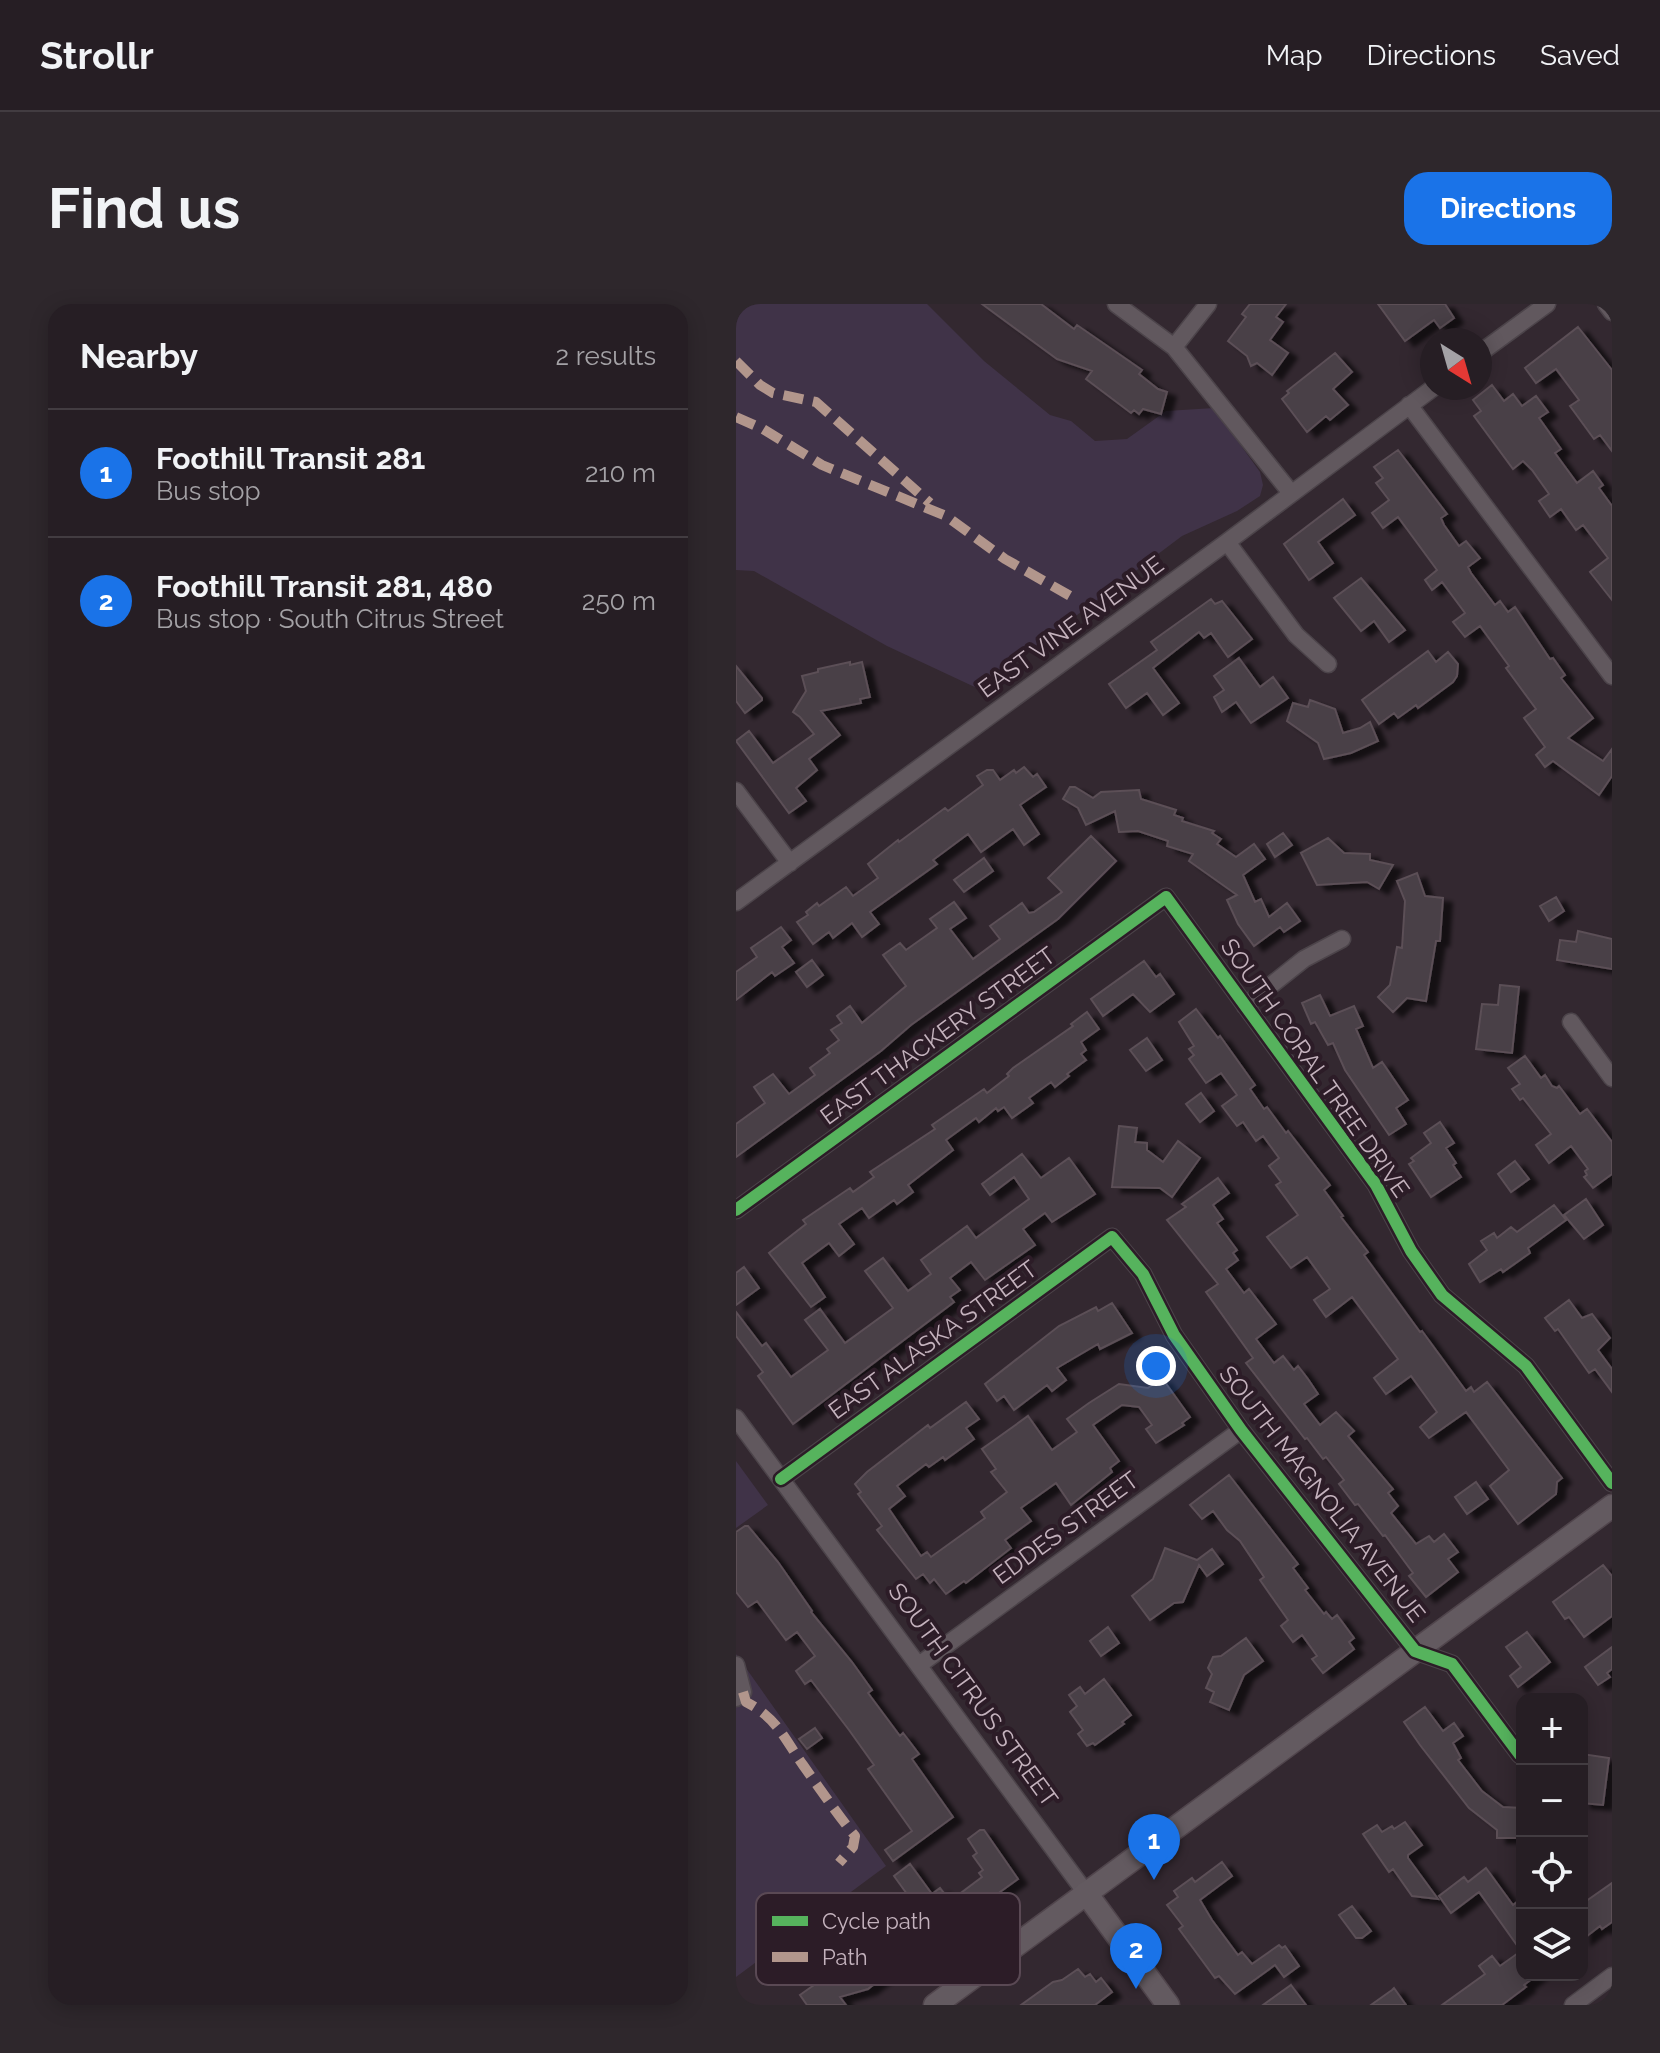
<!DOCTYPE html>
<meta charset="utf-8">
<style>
body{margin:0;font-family:Raleway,sans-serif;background:#2e272c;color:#f1f3f6}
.controls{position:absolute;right:24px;bottom:24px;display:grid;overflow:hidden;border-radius:16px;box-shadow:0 4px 20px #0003}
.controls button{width:72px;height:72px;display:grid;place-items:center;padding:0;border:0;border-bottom:2px solid #423c41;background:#261e24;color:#f1f3f6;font:40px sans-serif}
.compass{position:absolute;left:684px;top:24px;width:72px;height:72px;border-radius:50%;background:#261e24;box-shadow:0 4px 20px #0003;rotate:143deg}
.you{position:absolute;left:420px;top:1062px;width:28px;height:28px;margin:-20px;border:6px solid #fff;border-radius:50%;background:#1a73e8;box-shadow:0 0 0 12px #1a73e833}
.badge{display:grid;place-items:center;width:52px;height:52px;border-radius:50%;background:#1a73e8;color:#fff;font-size:26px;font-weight:700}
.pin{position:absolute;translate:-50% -66px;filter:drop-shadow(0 2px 4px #0008)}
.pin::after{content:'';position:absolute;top:42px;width:28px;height:24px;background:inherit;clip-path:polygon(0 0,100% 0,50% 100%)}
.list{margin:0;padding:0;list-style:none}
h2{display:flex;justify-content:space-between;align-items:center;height:104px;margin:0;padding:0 32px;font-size:34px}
h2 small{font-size:26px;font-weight:400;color:#a4a2a6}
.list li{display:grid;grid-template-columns:52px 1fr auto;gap:24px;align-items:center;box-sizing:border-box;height:128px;padding:0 32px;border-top:2px solid #423c41}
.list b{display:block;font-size:30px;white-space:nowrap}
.list p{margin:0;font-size:26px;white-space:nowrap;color:#a4a2a6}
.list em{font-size:26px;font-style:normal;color:#a4a2a6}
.icon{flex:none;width:44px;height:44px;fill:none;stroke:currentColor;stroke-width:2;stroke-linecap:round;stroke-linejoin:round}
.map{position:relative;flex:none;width:876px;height:1701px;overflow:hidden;border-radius:24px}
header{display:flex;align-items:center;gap:48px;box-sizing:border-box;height:112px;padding:0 40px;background:#261e24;border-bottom:2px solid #423c41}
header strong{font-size:38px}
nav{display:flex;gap:44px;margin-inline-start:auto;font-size:28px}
.intro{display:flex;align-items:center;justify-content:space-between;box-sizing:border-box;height:192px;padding:0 48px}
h1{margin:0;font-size:56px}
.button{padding:20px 36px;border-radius:24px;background:#1a73e8;color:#fff;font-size:28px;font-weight:700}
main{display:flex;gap:48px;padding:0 48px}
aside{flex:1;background:#261e24;border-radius:24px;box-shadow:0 4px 20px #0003}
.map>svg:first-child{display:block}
</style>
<header>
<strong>Strollr</strong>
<nav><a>Map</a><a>Directions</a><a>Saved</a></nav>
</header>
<div class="intro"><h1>Find us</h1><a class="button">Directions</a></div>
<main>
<aside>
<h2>Nearby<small>2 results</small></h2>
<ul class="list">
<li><span class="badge">1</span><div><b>Foothill Transit 281</b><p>Bus stop</p></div><em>210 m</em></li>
<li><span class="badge">2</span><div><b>Foothill Transit 281, 480</b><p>Bus stop · South Citrus Street</p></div><em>250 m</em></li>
</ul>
</aside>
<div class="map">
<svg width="876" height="1701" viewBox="0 0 876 1701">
<defs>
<filter id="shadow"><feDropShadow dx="9" dy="5" stdDeviation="2" flood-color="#0009"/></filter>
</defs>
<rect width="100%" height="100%" fill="#332830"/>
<!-- green -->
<path fill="#403348" d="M0,0h191l57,57 66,54 21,6 24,20 32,-2 39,-28 48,-3 46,64 3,13 -3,11 -23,15 -55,25 -203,153 -92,-43 -133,-75 -18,-1z
M0,1157l32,44 -32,23z
M0,1350l150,212 -150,111z"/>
<!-- building -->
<path fill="#493f46" stroke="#5b4f57" stroke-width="2" filter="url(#shadow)" d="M246,0h59l33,25 3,-4 65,45 -3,4 19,15 9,3 -6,22 -18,-5 -4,5 -5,-4 -3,3 -45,-34 6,-8 -35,-12z
M514,0h36l-10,13 7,5 -13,18 18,13 -16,22 -15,-12 -6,3 -4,-10 -19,-15 18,-24 -4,-3z
M642,0h67l9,14 -14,10 -6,-8 -29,21z
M842,23l34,43v81l-12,-16 -6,4 -24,-33 9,-6 -23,-31 -20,14 -11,-15z
M599,49l17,19 -19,17 15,16 -18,15 -4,-4 -19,16 -25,-33 7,-6 -2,-2z
M756,81l12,16 9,-7 9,12 14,-10 12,16 -9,6 22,31 -6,4 22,30 16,-12 10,14 -4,3 13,18v94l-22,-28 18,-14 -25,-33 -7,5 -15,-21 -11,8 -11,-16 10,-7 -17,-24 -9,-9 -10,8 -39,-53 7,-5 -8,-11z
M662,146l49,64 -6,4 3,7 15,21 7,-5 14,17 -12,9 3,6 24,32 5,-4 8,11 7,-5 35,52 3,-1 12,17 -4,3 32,40 -25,20 35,23 9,-12v27l-13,19 -46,-34 -8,6 -9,-12 9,-8 -21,-29 12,-9 -30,-41 3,-2 -29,-40 -15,11 -12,-15 12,-9 -23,-31 -10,8 -7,-10 12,-10 -39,-53 -15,11 -11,-15 17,-13 -13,-17 7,-5 -9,-11z
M607,195l12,16 -37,27 15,21 -24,17 -25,-36z
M625,274l44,52 -16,12 -15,-21 -13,10 -27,-33z
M475,295l4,5 7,-3 30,38 -24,18 -17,-24 -7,5 -5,-6 -46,36 26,35 -16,12 -16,-22 -21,15 -17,-24 48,-34 -6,-8z
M692,347l8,11 12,-10 10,12 -1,12 -4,6 -35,26 -2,-3 -18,13 -4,-5 -15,11 -17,-24z
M503,354l21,29 13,-10 15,21 -37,25 -15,-21 -14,10 -8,-15 10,-7 -10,-14z
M114,358v3l12,-3 8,35 -10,2 1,4 -40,8 19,24 -31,24 8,11 -21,18 10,13 -17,12 -53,-72 13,-10 24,32 41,-29 -14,-17 -7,-5 13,-21 -4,-15 16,-4v-3z
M0,362l26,32v2l-17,13 -9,-12z
M574,396l25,9 8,24 17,-5 10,-6 8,19 -27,12 -27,6 -6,-16 -31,-22 6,-18 15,4z
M288,463l9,10 4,-3 9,13 -26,18 19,29 -15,11 -11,-16 -32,23 -13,-18 -35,26 4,4 -67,48 9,12 -17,13 -10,-14 -19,15 -4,-6 -16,12 -16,-22 11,-7 -2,-3 11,-9 2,3 27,-19 7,9 25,-18 -10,-14 30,-24 1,2 46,-34 3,3 35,-26 -6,-9 10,-6h6l7,10 14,-10 2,3z
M334,483h5l18,11 8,-6 38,-2 2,9 35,11 -2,5 9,3 -1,3 32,10 -2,2 9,6 -4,5 19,13 18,-13 11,15 -22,16 12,27 6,-3 8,18 18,-14 13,18 -16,11 -4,-5 -26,19 -16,-22 -11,-24 10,-5 -48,-34 4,-7 -26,-8 1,-5 -30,-10 -19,1 -4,-21 -29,14 -8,-17 -15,-9z
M547,529l9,12 -17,12 -8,-13z
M355,532l25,25 -58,58 -147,106 -30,26 -145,106v-33l29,-21 -11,-16 19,-13 16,20 26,-19 -5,-7 20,-15 -3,-4 12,-9 -8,-10 11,-7 -5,-7 13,-10 12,17 44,-37 -23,-31 17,-12 6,7 31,-22 -7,-9 24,-17 12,16 -16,11 23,30 27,-20 -10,-13 32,-23 7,10 5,-1 28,-20 -14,-14z
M592,534l16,15 26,1v6l23,5 -14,24 -12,-7 -50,3 -16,-32z
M248,554l9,13 -29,21 -10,-12z
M681,569l8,23 18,2 -3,43h-4l-10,60 -19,-3 -14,14 -15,-15 12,-12 7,-38 5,1 3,-47 -8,-20z
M820,593l8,14 -15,10 -9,-15z
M45,623l10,13 -9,7 12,16 -19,13 -3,-4 -36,28v-28l21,-15 -6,-9z
M842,627l34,8v30l-55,-9 3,-20 16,2z
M76,656l11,15 -16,12 -11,-15z
M408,657l12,16 4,-3 14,20 -24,18 -17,-18 -30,22 -12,-17z
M764,681l19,2 -7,66 -36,-4 6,-45 16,1z
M584,691l10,21 24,-10 9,20 -7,3 17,39 9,-6 26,38 -12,8 10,16 -17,11 -44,-65 -12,-27 -5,2 -13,-23 -4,2 -9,-21z
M460,705l22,29 2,-2 35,49 -5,4 14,20 3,-2 19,26 2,-2 42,54 -6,5 19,26 -2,1 27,35 -4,3 56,77 2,-1 44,60 5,-4 3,5 13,-10 75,96 -5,4 -1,12 -38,30 -28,-38 19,-16 -43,-58 -37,26 -9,-11 17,-15 -26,-36 -25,18 -12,-16 24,-19 -46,-62 -26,20 -12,-17 16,-11 -23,-32 -16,11 -24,-31 31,-22 -22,-30 5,-3 -12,-16 10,-8 -16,-22 -7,5 -13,-19 -6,4 -15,-20 15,-11 -16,-22 -15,10 -17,-24 5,-4 -5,-6 5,-3 -15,-24z
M351,708l12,17 -18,13 5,8 -5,4 5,6 -19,14 2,2 -14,11 -4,-5 -22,16 4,5 -21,15 -8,-11 -6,4 -2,-3 -17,14 -3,-4 -30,22 7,10 -45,35 5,7 -16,12 -3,-4 -25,18 -7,-10 -23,16 15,20 -15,12 -10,-13 -27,20 23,34 -14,10 -42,-54 37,-29 -3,-4 47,-32 3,4 21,-15 -4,-5 65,-43 -3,-4 52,-36 3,4 22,-17 -2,-2 6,-6 60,-42 -2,-2z
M411,734l15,22 -16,11 -16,-21z
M789,752l16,22 4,-3 7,11 5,2 2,-2 21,28 7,-5 25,33v32l-19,14 -9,-11 3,-2 -2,-4 3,-2 -17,-23 -22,17 -13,-18 15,-11 -28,-36 -3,2 -8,-11 8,-5 -12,-16z
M465,789l13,18 -14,11 -14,-18z
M704,818l14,21 -8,5 10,15 -3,2 8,12 -30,20 -22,-33 5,-3 -3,-3 20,-15 -7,-10z
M383,822l18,2 -2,14 12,1v7l16,12 15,-21 22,17 -28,39 -12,-9 -48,-1z
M286,850l19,24 28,-20 26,36 -43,28 -7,-9 -22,16 12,16 -50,35 -14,-18 -21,16 10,12 -10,7 4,5 -161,122 -35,-48 5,-4 -27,-36v-24l26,34 4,-3 25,34 37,-27 -23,-30 15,-11 25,34 48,-35 -28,-37 18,-13 25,33 23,-17 -10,-14 46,-34 9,12 53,-39 -15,-22 -24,18 -8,-11z
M779,857l14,18 -18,13 -13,-18z
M482,874l11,15 -16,12 10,14 -6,4 20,27 -4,3 5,7 -12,9 18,24 5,-4 27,35 -20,15 18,24 9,-7 11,14 4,-4 10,13 10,15 -14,10 16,21 16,-13 18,19 -6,5 45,53 -5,4 10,13 -7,7 25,31 13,-8 5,6 10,-8 14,18 -10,7 10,13 -32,25 -17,-21 4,-3 -28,-38 -2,1 -25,-32 -3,1 -16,-21 5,-4 -18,-23 -3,2 -16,-21 -2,1 -59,-76 7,-5 -47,-66 12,-8 -51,-64 19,-13 -4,-3z
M850,895l17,26 -19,14 -20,-24z
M818,901l12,15 -38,28 2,5 -27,19 -2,-3 -21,13 -11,-18 18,-14 -6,-9 13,-8 3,5 14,-11 6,5z
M8,963l15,21 -23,17v-32z
M833,996l13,18 10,-4 18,24 -12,12 14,19v23l-17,-23 -6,4 -31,-44 -3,2 -10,-13z
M376,999l20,30 -32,16 -2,-5 -41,24 9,12 -14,11 -5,-6 -33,25 -10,-14 -7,5 -12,-17 74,-58 37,-19 2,4z
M426,1074l28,39 -8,6 2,2 -28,18 -10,-14 6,-4 -13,-18 -17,-2 -29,20 26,36 -9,7 2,4 -41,33 -15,-22 -35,25 10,13 -26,19 6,8 -45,35 -2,-2 -18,13 -12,-15 -4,4 -7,-9 -7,5 -39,-49 5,-4 -24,-32 3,-2 -6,-8 12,-12 61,-47 2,3 36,-26 13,17 -13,9 8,11 -29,21 -2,-3 -14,10 -3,-3 -29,22 8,10 -16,13 32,47 6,-4 4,5 54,-39 -4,-6 26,-20 -16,-20 5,-3 -14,-20 46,-33 24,34 25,-18 -10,-13 22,-16 30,-19 29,4z
M493,1171l69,89 -5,4 15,20 -3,2 19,24 2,-2 6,7 5,-4 17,23 -5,4 5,7 -31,24 -11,-14 5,-3 -15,-21 -9,7 -12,-16 7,-6 -28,-40 4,-3 -24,-36 -13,-11 -14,-19 -11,8 -12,-14z
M740,1178l12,17 -21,15 -12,-17z
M9,1222h3l30,36 34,49 -1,1 41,50 20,28 -4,3 32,43 3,-3 16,21 -7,5 41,58 -60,44 -8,-11 27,-19 -44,-62 6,-4 -25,-35 -38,-50 -6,4 -9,-13 19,-15 -18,-24 -11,8 -29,-39 -9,6 -12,-15v-60z
M429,1244l32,12 15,-11 11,15 -16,12 -8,-11 -16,37 -9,1 -24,17 -18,-24 21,-17z
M867,1261l9,11v40l-28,21 -15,-20 -4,2 -12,-17z
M372,1323l11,16 -18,13 -11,-15z
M791,1328l23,30 -32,25 -8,-11 11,-9 -15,-20z
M510,1334l17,23 -19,14 -15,35 -19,-8 4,-10 -8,-4 6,-14 -4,-6 5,-11 8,-1z
M876,1343v22l-5,4 3,4 -12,8 -13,-18z
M368,1375l27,36 -9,7 2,2 -29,21 -2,-2 -6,3 -9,-12 5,-4 -13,-18 7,-6 -8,-11 11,-8 5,7z
M689,1403l18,24 11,-8 9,13 -10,7 8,15 -3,2 24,31 21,16 19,1v30h-25v-8l-28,-22 -49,-63 -16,-23z
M79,1424l7,10 -15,11 -8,-10z
M846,1450l27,4 -6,47 -21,-2z
M669,1518l17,23 -14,10v3l30,41 -26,-3 -19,-27 -4,3 -26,-38 14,-9 5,7 10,-6 2,3z
M244,1526h4l34,49 -46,33 -4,-6 -68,50 3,5 -35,28 -28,8 6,8h-39l-7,-10 31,-22 -5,-6 16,-13 8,11 26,-7 -18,-25 49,-39 -13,-18 16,-12 22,30 8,-6 10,13 32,-24 -3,-4 4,-3 -10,-14 4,-3 -9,-14z
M486,1558l10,14 -32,24 12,20 26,35 4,-3 10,12 27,-19 3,3 3,-2 14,20 -15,11 -9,-12 -40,29 -16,-18 -4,2 -36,-49 4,-3 -16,-21 11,-8 -4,-6 18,-13 3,4z
M750,1564l27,37 9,-7v77h15l-13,10 2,2 -24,18h-60l43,-31 -6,-8 13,-10 8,10 21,-15 -42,-59 -28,21 -12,-17 25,-19 4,5z
M876,1579v39l-10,7 -2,-3 -18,14v-36z
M616,1602l19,25 -9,7h-6l-17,-23z
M342,1665l7,8 5,-3 6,8 5,-4 11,14 -17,13h-74l32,-23 9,-2z
M555,1681l15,20h-43z
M658,1684l12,17h-35l21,-15z"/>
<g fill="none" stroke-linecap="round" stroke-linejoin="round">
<defs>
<path id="minor" d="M380,0l58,43 117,146
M870,0l6,8
M438,43l34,-43
M744,49l67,-49
M673,101l203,271
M491,238l69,93 32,29
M0,487l54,72
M0,598l491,-360 206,-154
M509,702l59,-47 38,-20
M835,718l41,56
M0,906l430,-313 210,288 35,66 31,44 84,71 86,117
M0,1114l350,475
M45,1175l331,-242 31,37 31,61 67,95 174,221 37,13 68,91
M0,1361l7,27 -7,6
M183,1361l322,-235
M837,1701l39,-29"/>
<path id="major" d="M350,1589l82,112
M199,1701l677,-499"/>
</defs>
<!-- minor casing -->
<use href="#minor" stroke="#4c444a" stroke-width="19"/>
<!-- major casing -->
<use href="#major" stroke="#50454c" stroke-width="25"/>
<!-- minor -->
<use href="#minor" stroke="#61585e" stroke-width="16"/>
<!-- major -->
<use href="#major" stroke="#635a60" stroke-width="22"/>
<!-- quiet -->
<path stroke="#b2968c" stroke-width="10" stroke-dasharray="20 10" stroke-linecap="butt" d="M0,57l24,24 13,8 43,9 114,101
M0,113l27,12 59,36 124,51 59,43 67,38
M7,1388l3,10c31,16 38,36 57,63 17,24 34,49 52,71l-2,11 -14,16"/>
<defs>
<path id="cycleway" d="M0,906l430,-313 210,288 35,66 31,44 84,71 86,117
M45,1175l331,-242 31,37 31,61 67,95 174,221 37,13 68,91"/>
</defs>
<!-- cycleway casing -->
<use href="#cycleway" stroke="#2c1c27" stroke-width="17"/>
<!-- cycleway -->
<use href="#cycleway" stroke="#56b35d" stroke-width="12"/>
</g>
<g text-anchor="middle" stroke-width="8" stroke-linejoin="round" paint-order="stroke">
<!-- street labels -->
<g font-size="24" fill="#c4b2bd" stroke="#2c1c27">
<text transform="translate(335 323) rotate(-36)" y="8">EAST VINE AVENUE</text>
<text transform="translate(202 732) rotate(-36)" y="8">EAST THACKERY STREET</text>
<text transform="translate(579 764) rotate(55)" y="8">SOUTH CORAL TREE DRIVE</text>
<text transform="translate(197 1036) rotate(-36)" y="8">EAST ALASKA STREET</text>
<text transform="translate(586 1190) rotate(52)" y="8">SOUTH MAGNOLIA AVENUE</text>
<text transform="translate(330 1224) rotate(-36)" y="8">EDDES STREET</text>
<text transform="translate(237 1391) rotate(54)" y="8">SOUTH CITRUS STREET</text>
</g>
</g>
<!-- legend -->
<rect x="20" y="1589" width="264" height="92" rx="12" fill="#2c1c27" stroke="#5a4954" stroke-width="2"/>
<rect x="36" y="1612" width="36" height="10" fill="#56b35d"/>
<rect x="36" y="1648" width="36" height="10" fill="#b2968c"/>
<g font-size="22" fill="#c4b2bd">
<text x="86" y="1625">Cycle path</text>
<text x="86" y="1661">Path</text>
</g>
</svg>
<div class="controls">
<button>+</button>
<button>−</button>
<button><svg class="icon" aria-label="locate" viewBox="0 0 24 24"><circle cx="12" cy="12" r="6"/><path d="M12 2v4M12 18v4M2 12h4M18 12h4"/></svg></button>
<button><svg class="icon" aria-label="layers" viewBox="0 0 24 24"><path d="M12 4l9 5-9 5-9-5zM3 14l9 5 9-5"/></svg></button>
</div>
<svg class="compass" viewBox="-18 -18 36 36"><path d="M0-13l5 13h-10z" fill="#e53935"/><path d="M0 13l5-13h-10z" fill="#a4a2a6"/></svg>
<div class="you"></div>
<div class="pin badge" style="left:418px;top:1576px">1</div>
<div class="pin badge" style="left:400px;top:1685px">2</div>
</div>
</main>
